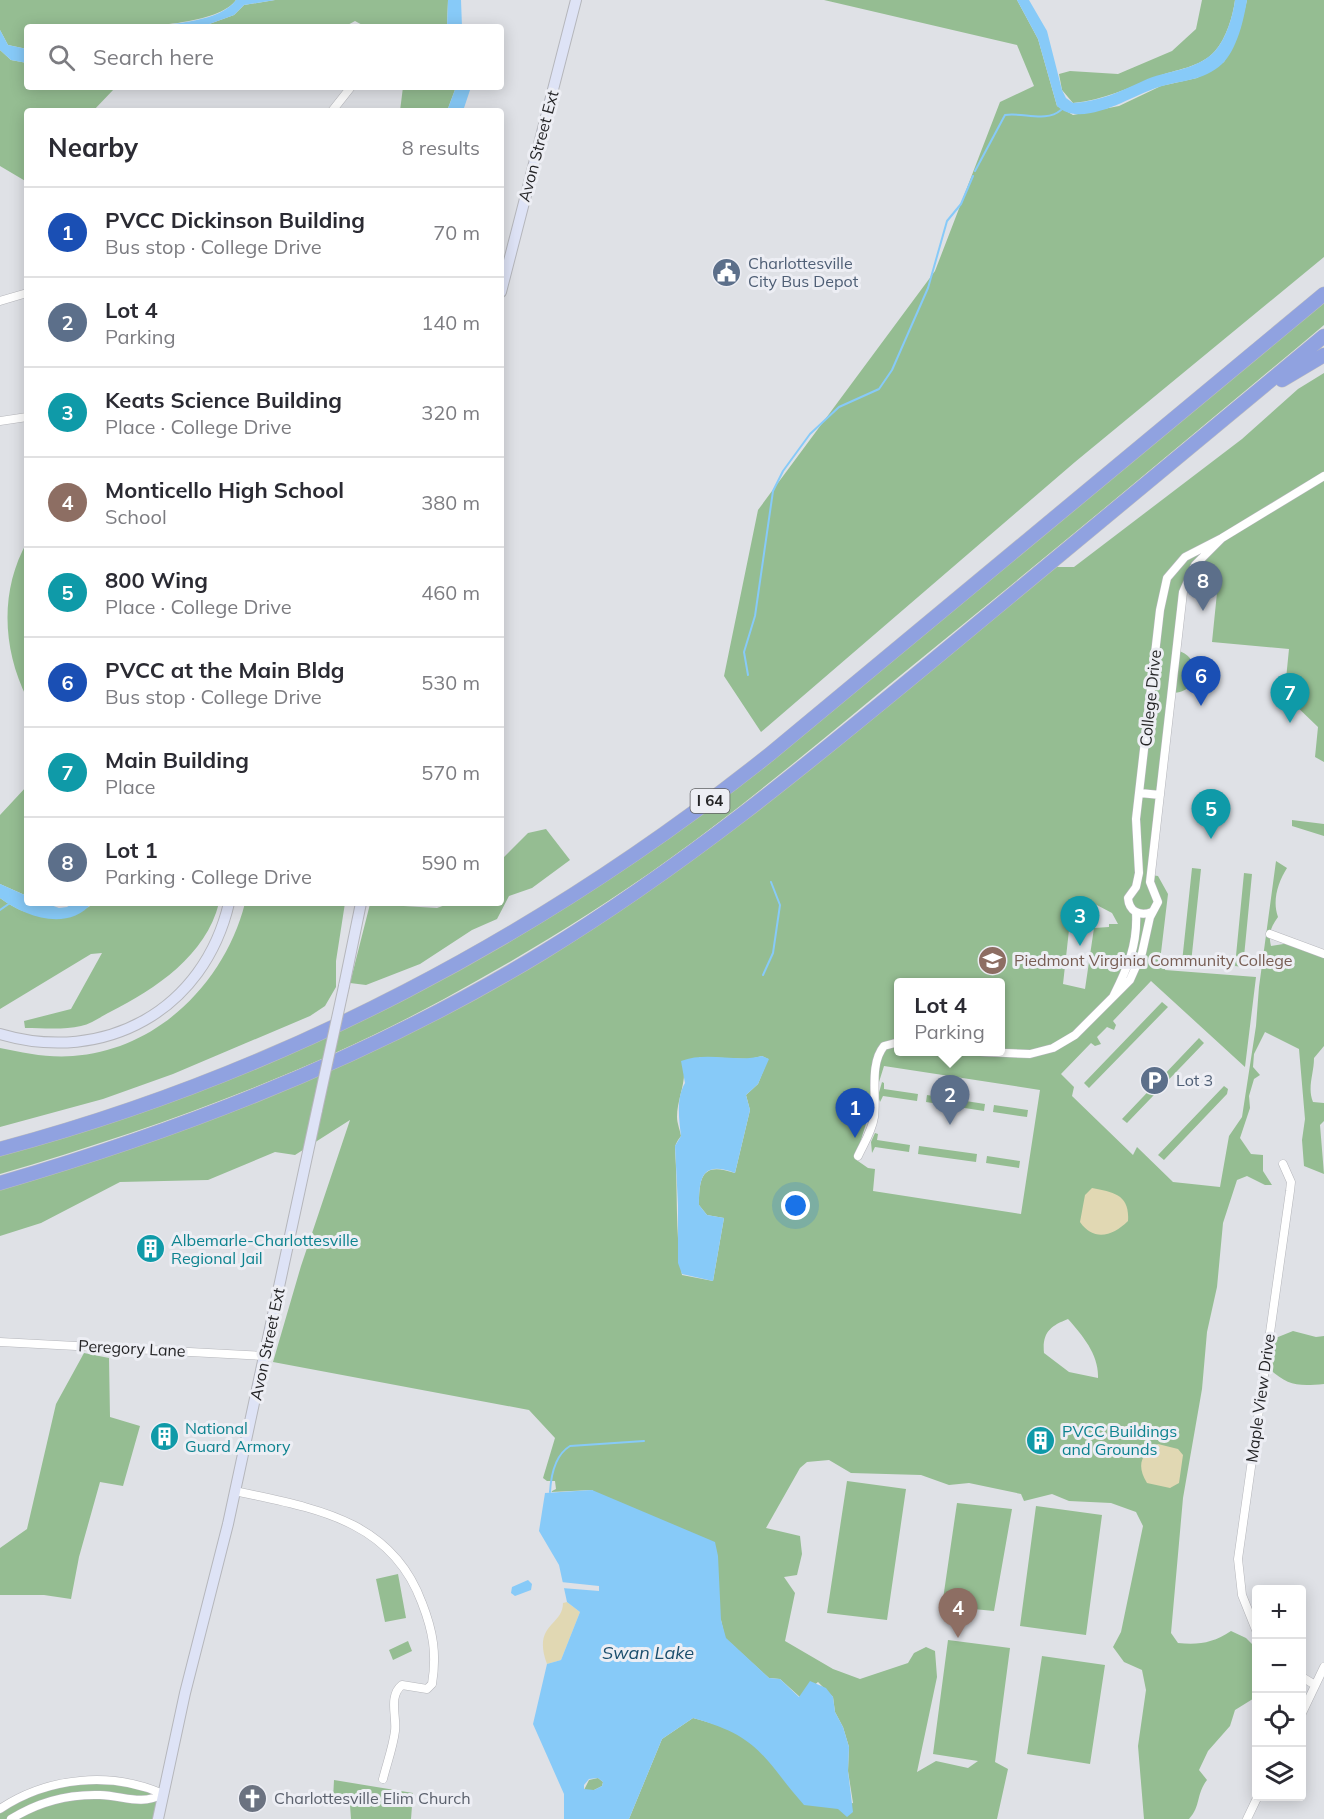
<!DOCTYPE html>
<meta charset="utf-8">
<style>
body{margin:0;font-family:Mulish,sans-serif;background:#f2f2f3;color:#2b2b33}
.controls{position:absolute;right:18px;bottom:18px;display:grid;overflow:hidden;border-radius:6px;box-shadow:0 3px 15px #0003}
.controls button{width:54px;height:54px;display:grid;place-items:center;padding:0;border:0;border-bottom:2px solid #e1e1e2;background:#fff;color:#2b2b33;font:30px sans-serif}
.you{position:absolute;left:796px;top:1206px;width:21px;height:21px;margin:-15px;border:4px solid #fff;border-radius:50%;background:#1a73e8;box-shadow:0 0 0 9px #1a73e833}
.badge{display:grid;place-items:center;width:39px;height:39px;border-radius:50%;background:#d93025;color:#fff;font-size:20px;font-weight:700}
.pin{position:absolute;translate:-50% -50px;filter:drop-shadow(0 2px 3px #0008)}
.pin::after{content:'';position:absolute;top:32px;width:21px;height:18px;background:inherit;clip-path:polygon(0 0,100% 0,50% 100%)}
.popup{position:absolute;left:894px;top:978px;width:111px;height:78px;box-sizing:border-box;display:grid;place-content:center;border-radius:6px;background:#fff;filter:drop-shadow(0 2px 4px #0005);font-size:20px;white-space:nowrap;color:#7c7c81}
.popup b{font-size:22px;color:#2b2b33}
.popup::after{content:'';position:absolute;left:50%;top:100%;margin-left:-12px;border:12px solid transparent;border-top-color:#fff}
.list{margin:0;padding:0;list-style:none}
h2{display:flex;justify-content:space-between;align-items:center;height:78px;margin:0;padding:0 24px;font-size:26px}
h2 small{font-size:20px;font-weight:400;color:#7c7c81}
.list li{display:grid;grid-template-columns:39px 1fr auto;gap:18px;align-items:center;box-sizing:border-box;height:90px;padding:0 24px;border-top:2px solid #e1e1e2}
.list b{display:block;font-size:22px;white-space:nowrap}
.list p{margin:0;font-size:20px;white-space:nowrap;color:#7c7c81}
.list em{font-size:20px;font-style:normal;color:#7c7c81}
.icon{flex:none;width:33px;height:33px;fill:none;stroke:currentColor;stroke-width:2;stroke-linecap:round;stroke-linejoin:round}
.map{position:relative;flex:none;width:1324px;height:1819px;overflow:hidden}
.search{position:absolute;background:#fff;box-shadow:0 3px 15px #0003;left:24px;top:24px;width:480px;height:66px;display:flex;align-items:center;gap:15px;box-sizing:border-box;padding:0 21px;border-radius:6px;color:#7c7c81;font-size:22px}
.panel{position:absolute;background:#fff;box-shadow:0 3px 15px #0003;left:24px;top:108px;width:480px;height:798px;border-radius:6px}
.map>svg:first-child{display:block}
</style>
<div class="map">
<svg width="1324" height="1819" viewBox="0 0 1324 1819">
<rect width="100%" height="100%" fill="#dfe1e6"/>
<!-- green -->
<path fill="#95bd92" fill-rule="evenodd" d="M0,0h236c-25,35 -166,27 -209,27v22l-19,-4 -8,-15z
M275,0h173l-1,27h-81l-11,-6 -11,6h-143l33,-12 10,-10z
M824,0h193l21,39 19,67 16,9 46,-9 42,-20 36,-8 27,-16 16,-33 7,-29h77v257l-249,205 -314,270 -37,-56 34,-166 177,-239 65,-169 34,-16 -17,-41z
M1202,0h33c-2,16 -9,39 -20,51 -15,17 -39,18 -59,26 -28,11 -52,23 -83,26l-11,-13 -3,-16 11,-3 48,3 54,-23 24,-22z
M0,50l11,10 16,3v24h100l-13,2 -21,22h-66v71l-27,-16z
M403,87h53l-9,24h-47z
M1324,299v26c-137,115 -274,229 -412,341 -81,66 -159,133 -244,194 -71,51 -147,97 -224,139 -140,76 -291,130 -444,175v-23l302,-105 341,-192z
M1324,373v389l-9,-5 3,-30 -26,-25 1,-15 -16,-2v-6h9l3,-30 -77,-7 6,-59 -32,-3 -10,70c28,7 25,43 -4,43l-21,182 7,1 10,18 -8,67 6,1 -1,8 91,7 -11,90 -94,-86 -38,40 3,4 -2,5 -7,-3 -10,10 4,7 -6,2 -4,-3 -30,31 13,13 -2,9 61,59 4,-8 36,35 47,5 9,-51 13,-19 14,-91 3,-39 17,-126 11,7c-9,14 -15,33 -9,49 -7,10 -10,16 -7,29l25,-4 28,12v92l-10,12c0,16 -7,29 -1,44l11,1v18l-4,4 4,49 -20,-8 -2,-26 3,-21 -6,-70 -34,-17 -11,22 -1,13 7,8 -6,4 -5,17 1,12 -10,30 11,16 12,1v16l9,14h-7l-18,-9 -10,4 -14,43 -6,64 -10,45 -5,57 -19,109 -12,135 7,10c21,2 35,0 53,-12l15,7 10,10v49l-21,13 -5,16 -22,25 -9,19 8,10c-11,14 -6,26 -18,39h-45l-6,-73 8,-56 -4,-20 -18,-8 -11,-15 8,-15 22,-106 -7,-14 -25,-9 -42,-2 -17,-7 -28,7 -3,-7 -52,-11 -20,2 -28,-10 -70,-2 -22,-13 -22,2 -7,6 -34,60 34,8 2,18 -5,21 -13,2 11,16 -10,48 48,28 27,10 48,-16 6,-10 12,-6 9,4 2,26 -20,95 19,-11 32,7 10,-7 -45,-7 15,-114 62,8 -15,114 13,7 -11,50h-368l33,-80 31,-21c17,5 37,9 52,20 38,27 50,81 108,65l-5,-32 1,-24 -6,-20 -8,-15 -2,-15 -15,-15 -18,15 -20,-18 -11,-1 -44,-40 -4,-18 -129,-130 -42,2 6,-3 -1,-8h-8l-4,-3 12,-40 -26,-28 -256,-48 28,-96 49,-146 -55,35 -20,-3 -67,28 -88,2 -79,41 -41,13v-53l79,-23 286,-112 269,-153 411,-328h29l168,-128 56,-50zM1091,902l21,11 6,11h-9v3l-15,1 -9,61 -22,-5 7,-63 -7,-2 6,-9zM899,982h102v70h-102zM762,1056l6,3 -10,25 -12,11 4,15 -15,63c-32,-11 -36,2 -36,32l8,10 17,3 -11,63 -31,-6c-7,-41 -4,-85 -7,-126 0,-5 3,-9 6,-13 -1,-6 -4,-13 -4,-19 0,-16 8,-31 7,-47l16,-13 50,2zM884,1066l156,24 -19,124 -148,-23 2,-22 -7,-1 -13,-9zM1068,1319c15,17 31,36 30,59l-29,-6 -25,-19c-2,-20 6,-27 24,-34z
M27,542v156c-25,-50 -27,-108 0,-156z
M27,786v110l-27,-12v-69z
M1292,820l32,4v12l-32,-10z
M546,829l24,31 -38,28 -23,8 -12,23 -25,11 -52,34 -54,21 -16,-2 20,-79 67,4 14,-5h50v-43l27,-27z
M1192,868l9,1 -10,94 -9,-1z
M1244,873l8,1 -9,93 -8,-1z
M0,898c34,25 51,16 89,9l3,-4h127c-13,52 -63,86 -109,109 -8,4 -19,12 -29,14 -17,4 -38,2 -56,2l-1,-7 47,-12 31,-56 -11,1 -91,55z
M245,903h100l-9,58v26l-11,19 -15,10 -137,58 -70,25 -103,28v-79c24,5 48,10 73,8 85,-6 152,-74 172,-153z
M1162,1002l6,5 -79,81 -5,-5z
M1199,1038l5,5 -77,80 -5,-4z
M882,1082l2,1v6l34,5 -1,7 -34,-5 -3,6 -2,-6z
M1224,1086l4,3 -1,5 -63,66 -6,-5z
M927,1095l58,9 -1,7 -58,-9z
M994,1105l34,5 -1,7 -34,-5z
M875,1133l3,1 -1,6 33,5 -1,7 -34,-5 -3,6 -1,-11z
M919,1146l58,8 -1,8 -58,-8z
M987,1156l33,5 -1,7 -33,-5z
M1293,1331l23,6 8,-1v48c-29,3 -38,1 -59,-19l3,-24z
M84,1353l25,5 1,59 30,9 -17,60 -23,-4 -21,75 -8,42 -27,-4h-44v-47l27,-19 29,-125z
M847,1481l59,8 -19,131 -60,-7z
M957,1503l55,6 -18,102 -52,-5z
M1036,1506l66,9 -16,120 -66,-9z
M398,1574l8,44 -21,4 -9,-43z
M408,1641l4,10 -19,9 -4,-10z
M1042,1656l63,9 -15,99 -63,-10z
M598,1778l5,4 -1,4 -8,4h-10l5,-10z
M334,1780l79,13 -2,26h-60l-1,-14 -17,-6z
M106,1781l57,13 -5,25h-158v-10l36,-19z"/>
<!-- sand -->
<path fill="#e1d8b3" d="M1092,1188c22,4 38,7 36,33 -15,15 -34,21 -48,1l5,-27z
M1158,1444l20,5 5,6 -4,28 -9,5 -23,-5c-11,-18 -6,-29 11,-39z
M567,1602l13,10 -19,48 -14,4c-15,-40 16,-38 16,-61z"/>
<!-- water -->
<path fill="#87caf8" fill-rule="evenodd" d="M236,0h39l-31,5 -10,10 -33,12h-53c26,-4 72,-5 88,-27z
M448,0h13l1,27h-15z
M1017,0h12l18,31 15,59 4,8 7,5c28,-2 46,-11 70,-22 23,-11 54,-10 72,-30 11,-12 18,-35 20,-51h12c-3,19 -10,50 -25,64 -18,17 -41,16 -63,23 -27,8 -77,43 -102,19l-19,-67z
M0,30l8,15 19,4v14l-16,-3 -11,-10z
M456,87h15l-8,24h-16z
M0,884l27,12v7h18l14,5 8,-1 6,-4h19c-24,29 -67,14 -92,-5z
M762,1056l7,3 -11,25 -12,11 4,15 -15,63c-32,-12 -36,3 -36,32l8,10 17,3 -11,63 -31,-7 -4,-11v-58l-3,-59 6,-10c-2,-17 -5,-38 4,-53l-4,-22c27,-10 55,2 81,-5z
M592,1490l123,52 3,14 3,64 5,18 43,40 11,1 19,18 11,-16 16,7 7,9 2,15 8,15 6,20 -1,24 5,41 -6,5 -9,-8 -34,-4c-42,-48 -43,-68 -111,-87l-31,21 -33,80h-65v-25l-31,-70 14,-60 14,-4 19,-48 -13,-10 -8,-37 -20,-34 6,-38zM598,1778l5,4 -1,4 -8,4 -10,-1v-4l5,-6z
M528,1580l4,4 -1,6 -16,6 -4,-3 1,-6z"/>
<!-- pier -->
<path fill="#dfe1e6" d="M561,1582l38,4v5l-37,-3z"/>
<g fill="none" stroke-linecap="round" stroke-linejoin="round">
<!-- stream -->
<path stroke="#87caf8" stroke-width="2" d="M975,171l30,-56c18,-3 41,8 56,-5
M748,675l-4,-23 11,-36 18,-125 10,-20 27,-37 29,-27 40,-18 13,-19 36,-82 19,-67 14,-17 12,-28
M0,910l10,-7
M763,975l10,-22 7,-48 -9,-23
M550,1492c1,-17 5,-37 20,-46l74,-5"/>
<defs>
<path id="street" d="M332,111l19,-24
M0,301l27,-8
M0,421l27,-4
M1140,793l20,2
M1152,912c-13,5 -23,-1 -24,-14l8,-11 3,-14 -3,-54 24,-209 7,-32 18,-21 37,-19 102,-62
M1270,934l54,20
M1113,997c14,-28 25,-52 23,-85
M982,1052l48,2 23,-6 22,-13 55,-55 12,-27 8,-36 8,-15 -8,-20 33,-290 12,-27 27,-27
M858,1156c6,-13 14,-25 16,-39 3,-21 -5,-53 10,-71l15,-4
M0,1342l264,14
M235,1491c77,17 156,27 187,112 11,28 15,51 10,81l-5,5 -25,-4c-14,11 -5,32 -7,46 -2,16 -8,32 -12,48
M1256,1630l-14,-35 -4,-36 52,-368 1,-9 -8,-18
M1302,1677l13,8
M1302,1713l22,-46
M0,1809c48,-32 111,-38 163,-15
M11,1819c27,-17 57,-25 89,-24 25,1 40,11 63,-1
M1247,1819l11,-23"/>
<path id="secondary" d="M501,292l75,-292
M344,986l17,-83
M0,1034c105,31 204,-24 229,-131
M158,1819l27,-126 43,-169 89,-414"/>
<path id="highway" d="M1282,380l42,-25
M0,1149c282,-75 543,-214 770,-395l554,-460
M0,1183c189,-55 373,-127 542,-230 141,-86 262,-186 389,-291 131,-108 262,-217 393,-326"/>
</defs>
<!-- street casing -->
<use href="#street" stroke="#b5b6bb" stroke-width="9"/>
<!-- secondary casing -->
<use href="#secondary" stroke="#b5b6bb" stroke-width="12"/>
<!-- highway casing -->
<use href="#highway" stroke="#bdbdbe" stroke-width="15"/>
<!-- street -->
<use href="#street" stroke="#fff" stroke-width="8"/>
<!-- secondary -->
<use href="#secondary" stroke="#dee3f6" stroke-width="10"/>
<!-- highway -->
<use href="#highway" stroke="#90a2e0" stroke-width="14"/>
<defs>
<path id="secondary-bridge" d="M317,1110l27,-124"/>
</defs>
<!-- secondary-bridge casing -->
<use href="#secondary-bridge" stroke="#b5b6bb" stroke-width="12" stroke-linecap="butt"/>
<!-- secondary-bridge -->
<use href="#secondary-bridge" stroke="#dee3f6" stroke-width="10"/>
</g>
<!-- icons -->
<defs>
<symbol id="civic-disc" viewBox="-11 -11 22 22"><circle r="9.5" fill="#5c6f8a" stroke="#edeef4"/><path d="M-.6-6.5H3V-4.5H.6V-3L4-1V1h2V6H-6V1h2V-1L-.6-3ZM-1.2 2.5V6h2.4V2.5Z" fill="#fff"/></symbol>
<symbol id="university-disc" viewBox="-11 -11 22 22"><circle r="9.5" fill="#8d6e63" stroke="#edeef4"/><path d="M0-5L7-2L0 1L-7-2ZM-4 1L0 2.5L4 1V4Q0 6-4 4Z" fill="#fff"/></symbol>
<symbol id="parking-disc" viewBox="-11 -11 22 22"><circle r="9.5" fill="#5c6f8a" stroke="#edeef4"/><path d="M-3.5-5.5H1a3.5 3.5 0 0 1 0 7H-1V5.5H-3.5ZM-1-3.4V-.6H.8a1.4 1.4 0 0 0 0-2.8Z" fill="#fff"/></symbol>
<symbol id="building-disc" viewBox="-11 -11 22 22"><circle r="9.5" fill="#0f9aa8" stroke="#edeef4"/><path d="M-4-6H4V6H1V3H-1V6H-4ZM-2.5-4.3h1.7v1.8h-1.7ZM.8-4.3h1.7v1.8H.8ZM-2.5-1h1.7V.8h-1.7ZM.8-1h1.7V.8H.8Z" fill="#fff"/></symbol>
<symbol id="church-disc" viewBox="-11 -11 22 22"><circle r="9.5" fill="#6b7280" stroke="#edeef4"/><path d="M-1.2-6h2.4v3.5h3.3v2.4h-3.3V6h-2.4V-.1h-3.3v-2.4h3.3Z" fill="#fff"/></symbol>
</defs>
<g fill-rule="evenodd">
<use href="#civic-disc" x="710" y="256" width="33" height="33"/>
<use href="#university-disc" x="976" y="944" width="33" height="33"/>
<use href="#parking-disc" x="1138" y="1064" width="33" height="33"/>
<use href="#building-disc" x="134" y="1232" width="33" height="33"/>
<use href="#building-disc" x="148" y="1420" width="33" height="33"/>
<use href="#building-disc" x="1024" y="1424" width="33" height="33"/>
<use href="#church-disc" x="236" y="1782" width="33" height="33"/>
</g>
<g text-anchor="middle" stroke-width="6" stroke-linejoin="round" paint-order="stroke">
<!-- shield labels -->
<rect fill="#edeef4" stroke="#606164" stroke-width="1.5" x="690.5" y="789" width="39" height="24" rx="4.5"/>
<g font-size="15" font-weight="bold" fill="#242426">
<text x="710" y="806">I 64</text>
</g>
<!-- street labels -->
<g font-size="16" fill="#242426" stroke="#edeef4">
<text transform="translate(538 146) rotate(-75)" y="6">Avon Street Ext</text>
<text transform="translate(1150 698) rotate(-84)" y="6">College Drive</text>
<text transform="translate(267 1344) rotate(-78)" y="6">Avon Street Ext</text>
<text transform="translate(132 1348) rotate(3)" y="6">Peregory Lane</text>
<text transform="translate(1260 1398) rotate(-82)" y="6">Maple View Drive</text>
</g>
<!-- service labels -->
<g font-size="16" fill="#4e5e75" stroke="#edeef4" text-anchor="start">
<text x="748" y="269">Charlottesville<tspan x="748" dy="18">City Bus Depot</tspan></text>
<text x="1176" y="1086">Lot 3</text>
</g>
<!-- education labels -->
<g font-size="16" fill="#785e54" stroke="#edeef4" text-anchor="start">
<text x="1014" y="966">Piedmont Virginia Community College</text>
</g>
<!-- culture labels -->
<g font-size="16" fill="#0d838f" stroke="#edeef4" text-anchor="start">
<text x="171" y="1246">Albemarle-Charlottesville<tspan x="171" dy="18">Regional Jail</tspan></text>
<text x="185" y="1434">National<tspan x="185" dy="18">Guard Armory</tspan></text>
<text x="1062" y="1437">PVCC Buildings<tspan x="1062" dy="18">and Grounds</tspan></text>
</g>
<!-- worship labels -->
<g font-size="16" fill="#5b616d" stroke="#edeef4" text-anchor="start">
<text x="274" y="1804">Charlottesville Elim Church</text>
</g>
<!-- water labels -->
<g font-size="18" font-style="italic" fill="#1b4e6d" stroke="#edeef4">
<text x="648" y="1659">Swan Lake</text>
</g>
</g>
</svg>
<div class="controls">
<button>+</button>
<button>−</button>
<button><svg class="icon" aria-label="locate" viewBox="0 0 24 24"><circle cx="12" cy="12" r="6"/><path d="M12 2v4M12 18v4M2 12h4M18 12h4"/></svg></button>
<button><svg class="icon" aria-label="layers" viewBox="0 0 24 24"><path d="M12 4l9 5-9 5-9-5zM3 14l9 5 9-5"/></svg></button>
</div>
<div class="you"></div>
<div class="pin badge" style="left:855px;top:1138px;background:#1a4fb4">1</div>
<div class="pin badge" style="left:950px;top:1125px;background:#5c6f8a">2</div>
<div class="popup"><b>Lot 4</b>Parking</div>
<div class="pin badge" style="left:1080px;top:946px;background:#0f9aa8">3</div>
<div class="pin badge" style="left:958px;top:1638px;background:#8d6e63">4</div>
<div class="pin badge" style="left:1211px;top:839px;background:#0f9aa8">5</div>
<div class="pin badge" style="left:1201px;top:706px;background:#1a4fb4">6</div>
<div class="pin badge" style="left:1290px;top:723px;background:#0f9aa8">7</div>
<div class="pin badge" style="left:1203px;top:611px;background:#5c6f8a">8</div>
<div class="search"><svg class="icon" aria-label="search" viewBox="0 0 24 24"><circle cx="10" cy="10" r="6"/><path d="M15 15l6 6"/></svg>Search here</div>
<section class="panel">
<h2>Nearby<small>8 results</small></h2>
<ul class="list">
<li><span class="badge" style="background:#1a4fb4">1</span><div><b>PVCC Dickinson Building</b><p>Bus stop · College Drive</p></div><em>70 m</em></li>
<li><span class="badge" style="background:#5c6f8a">2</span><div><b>Lot 4</b><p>Parking</p></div><em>140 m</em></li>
<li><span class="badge" style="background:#0f9aa8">3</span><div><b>Keats Science Building</b><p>Place · College Drive</p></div><em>320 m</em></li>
<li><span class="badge" style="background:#8d6e63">4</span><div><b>Monticello High School</b><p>School</p></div><em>380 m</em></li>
<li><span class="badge" style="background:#0f9aa8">5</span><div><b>800 Wing</b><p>Place · College Drive</p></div><em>460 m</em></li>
<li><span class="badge" style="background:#1a4fb4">6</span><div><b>PVCC at the Main Bldg</b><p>Bus stop · College Drive</p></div><em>530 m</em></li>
<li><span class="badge" style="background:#0f9aa8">7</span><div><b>Main Building</b><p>Place</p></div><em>570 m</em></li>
<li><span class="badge" style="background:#5c6f8a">8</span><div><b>Lot 1</b><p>Parking · College Drive</p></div><em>590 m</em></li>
</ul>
</section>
</div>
